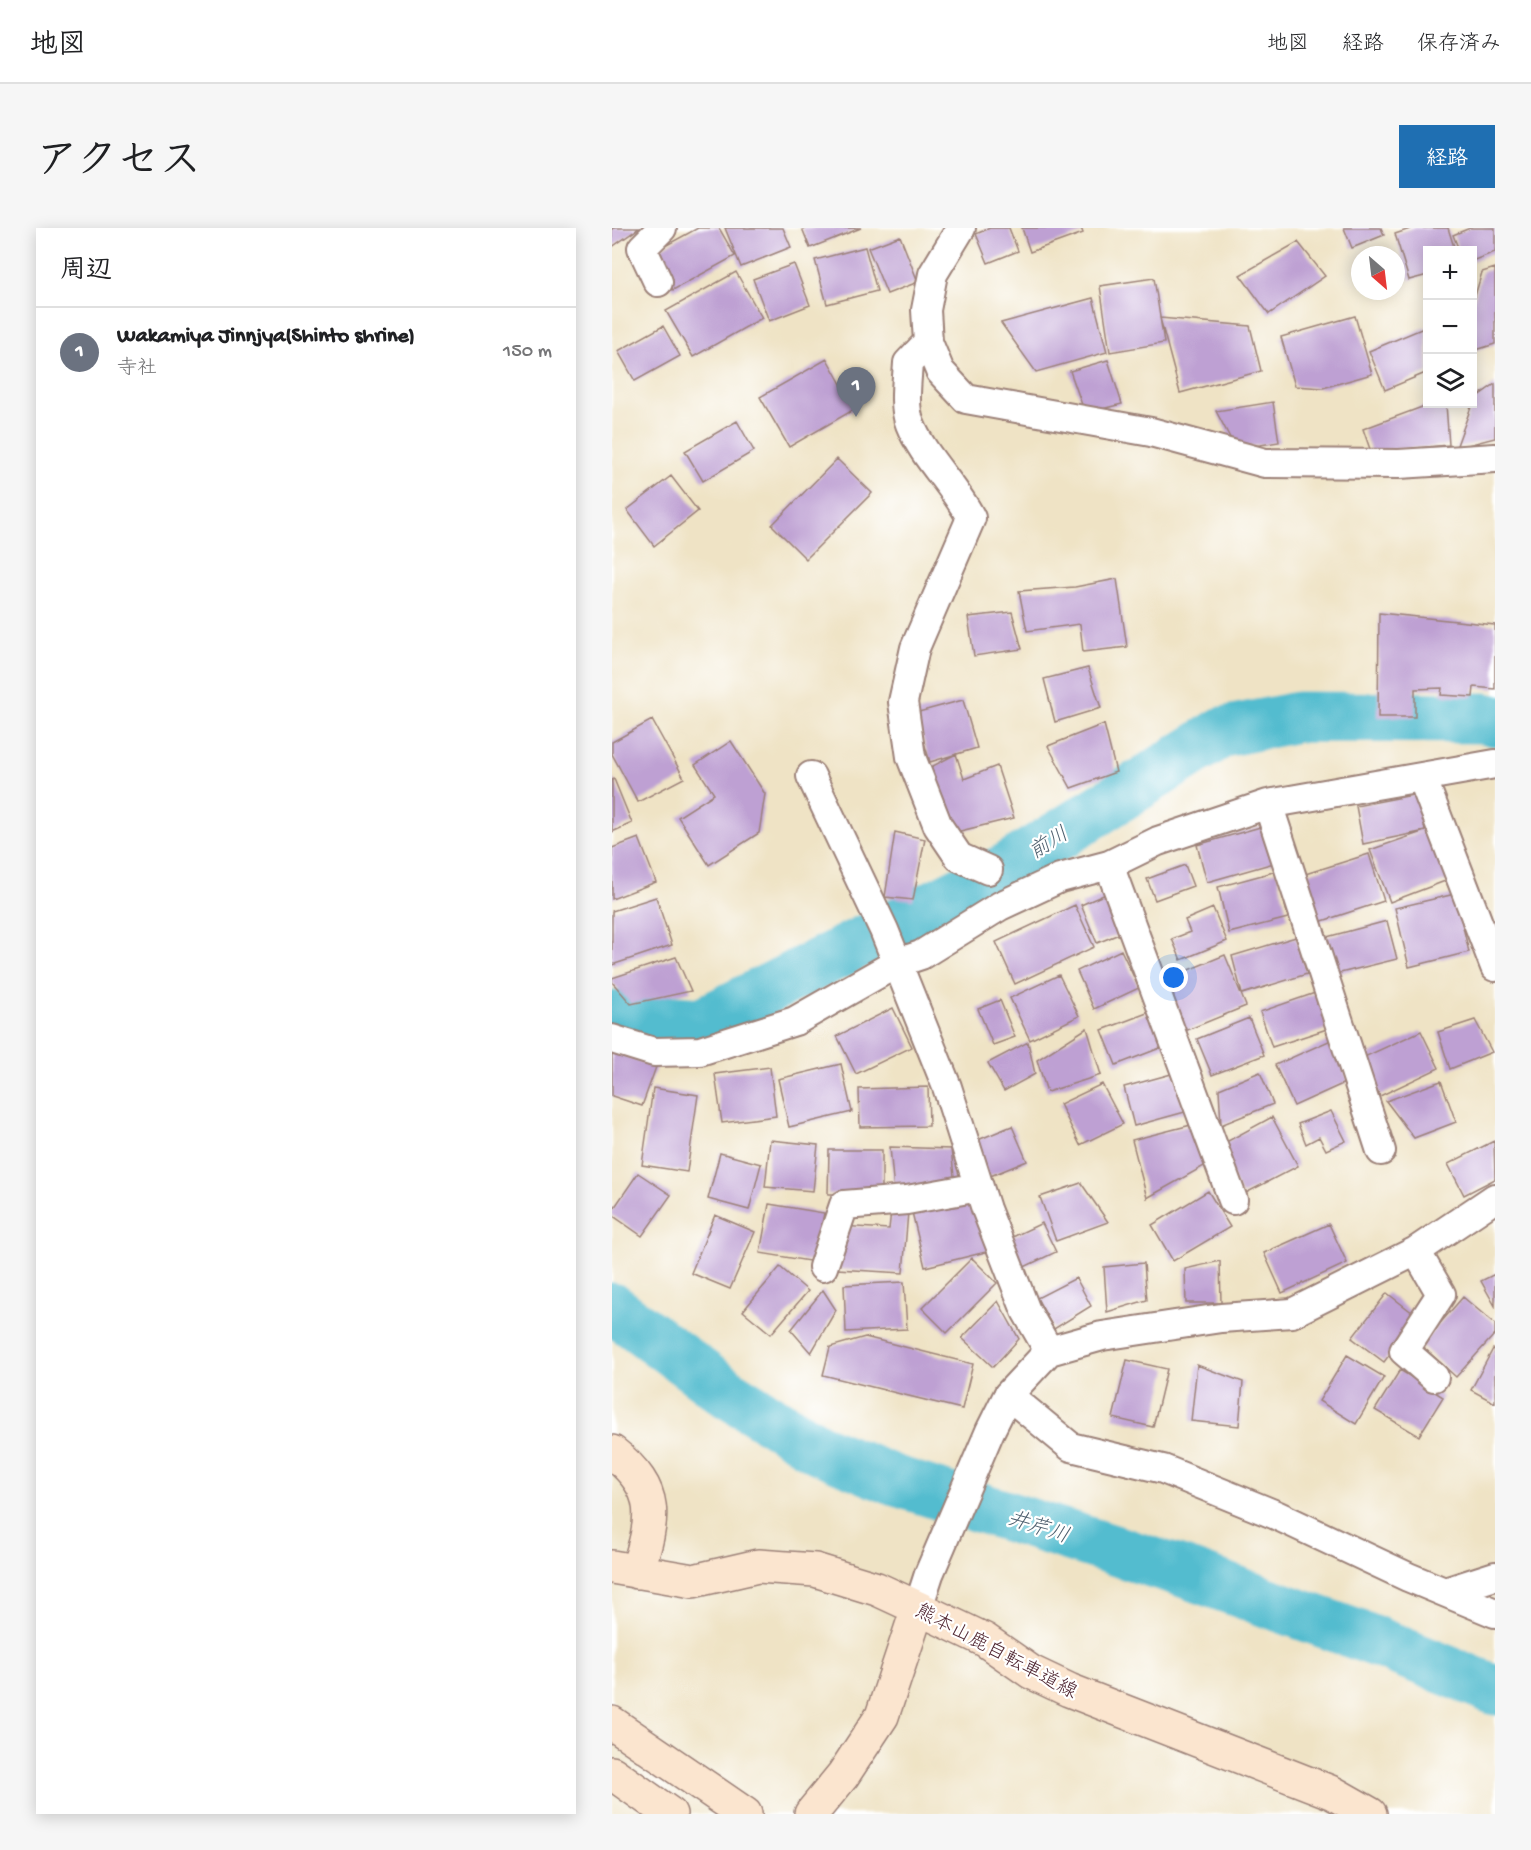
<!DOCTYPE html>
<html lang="ja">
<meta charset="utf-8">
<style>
body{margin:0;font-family:"Gochi Hand","Klee One",sans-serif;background:#f6f6f6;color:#202124}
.controls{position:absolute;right:18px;top:18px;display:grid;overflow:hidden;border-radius:0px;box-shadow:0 3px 15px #0003}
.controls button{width:54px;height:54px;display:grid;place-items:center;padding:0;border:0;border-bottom:2px solid #e0e0e0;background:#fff;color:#202124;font:30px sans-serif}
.compass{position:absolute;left:739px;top:18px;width:54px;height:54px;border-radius:50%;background:#fff;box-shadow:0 3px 15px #0003;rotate:152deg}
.you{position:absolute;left:562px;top:750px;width:21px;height:21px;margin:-15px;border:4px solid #fff;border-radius:50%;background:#1a73e8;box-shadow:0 0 0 9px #1a73e833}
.badge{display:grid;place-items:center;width:39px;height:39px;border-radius:50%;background:#1f6fb2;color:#fff;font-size:20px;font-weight:700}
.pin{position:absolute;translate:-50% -50px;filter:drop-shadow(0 2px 3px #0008)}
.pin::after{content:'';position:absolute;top:32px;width:21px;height:18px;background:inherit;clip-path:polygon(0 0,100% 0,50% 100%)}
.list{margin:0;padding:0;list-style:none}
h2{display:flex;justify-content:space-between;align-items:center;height:78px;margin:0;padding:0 24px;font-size:26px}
h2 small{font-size:20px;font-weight:400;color:#757577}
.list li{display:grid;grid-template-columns:39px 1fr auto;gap:18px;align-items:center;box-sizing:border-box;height:90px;padding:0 24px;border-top:2px solid #e0e0e0}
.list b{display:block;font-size:22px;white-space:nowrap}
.list p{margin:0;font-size:20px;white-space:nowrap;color:#757577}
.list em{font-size:20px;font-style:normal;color:#757577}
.icon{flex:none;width:33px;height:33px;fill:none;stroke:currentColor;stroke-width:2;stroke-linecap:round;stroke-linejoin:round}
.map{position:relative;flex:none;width:883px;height:1586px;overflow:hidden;border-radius:0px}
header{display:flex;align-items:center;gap:36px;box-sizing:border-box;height:84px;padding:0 30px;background:#fff;border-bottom:2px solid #e0e0e0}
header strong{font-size:28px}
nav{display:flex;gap:33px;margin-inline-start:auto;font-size:21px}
.intro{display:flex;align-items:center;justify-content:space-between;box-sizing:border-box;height:144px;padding:0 36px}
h1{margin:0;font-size:42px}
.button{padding:15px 27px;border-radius:0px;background:#1f6fb2;color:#fff;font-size:21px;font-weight:700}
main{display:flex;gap:36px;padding:0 36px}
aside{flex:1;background:#fff;border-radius:0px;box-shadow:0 3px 15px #0003}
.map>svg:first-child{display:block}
</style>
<header>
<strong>地図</strong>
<nav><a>地図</a><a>経路</a><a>保存済み</a></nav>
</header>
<div class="intro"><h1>アクセス</h1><a class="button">経路</a></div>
<main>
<aside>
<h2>周辺<small></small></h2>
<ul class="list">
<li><span class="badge" style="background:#6b7280">1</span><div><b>Wakamiya Jinnjya(Shinto shrine)</b><p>寺社</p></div><em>150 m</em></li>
</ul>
</aside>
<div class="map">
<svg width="883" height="1586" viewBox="0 0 883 1586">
<rect width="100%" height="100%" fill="#fff"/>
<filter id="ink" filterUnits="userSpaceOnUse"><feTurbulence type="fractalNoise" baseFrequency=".0167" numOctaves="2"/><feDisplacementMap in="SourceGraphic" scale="12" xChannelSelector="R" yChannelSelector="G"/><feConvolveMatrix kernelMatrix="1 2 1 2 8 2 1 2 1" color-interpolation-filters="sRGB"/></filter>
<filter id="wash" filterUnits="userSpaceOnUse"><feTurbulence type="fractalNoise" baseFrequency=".008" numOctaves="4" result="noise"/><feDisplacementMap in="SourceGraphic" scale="24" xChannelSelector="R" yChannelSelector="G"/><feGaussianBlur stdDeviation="1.35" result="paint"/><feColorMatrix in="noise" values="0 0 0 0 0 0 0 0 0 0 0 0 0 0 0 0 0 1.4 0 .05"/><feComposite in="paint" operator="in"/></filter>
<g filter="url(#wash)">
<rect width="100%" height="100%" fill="#efe3c5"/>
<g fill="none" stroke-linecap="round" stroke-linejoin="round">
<!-- river -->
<path stroke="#52bccf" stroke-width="51" d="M0,788l89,7 306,-155 216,-136 75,-15 187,1 10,3
M0,1080l117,86 90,55 74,31 290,92 194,70 118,48"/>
</g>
<g id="blocks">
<!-- building -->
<path fill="#bea0d3" d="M0,0h27l-27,19z
M86,0h21l16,28 -62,34 -21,-37z
M113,0h58l8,19 -50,20z
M190,0h59l-51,20z
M378,0h19l9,23 -30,12 -12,-29z
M410,0h59l2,5 -53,19z
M732,0h37l3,7 -32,13z
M801,0h35l7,22h-27v25l-19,5 -14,-46z
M858,0h25v24l-23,9v-11h-13l-6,-15z
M288,8l18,46 -31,12 -19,-46z
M686,14l27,34 -56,38 -29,-39z
M253,19l12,44 -50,13 -12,-44z
M182,36l16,41 -41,16 -16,-42z
M883,40v76l-19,6 -4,-11v-33l10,-34z
M124,44l26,46 -69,39 -27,-46z
M542,50l10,65 -54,9 -10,-66z
M481,70l14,54 -71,20 -35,-49z
M743,88l17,58 -49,14 -28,-2 -14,-49z
M548,90l90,8 11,45 -81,22z
M51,98l17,30 -45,25 -17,-30z
M814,99l2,45 -43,18 -16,-39z
M215,131l28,50 -66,38 -29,-50z
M496,132l14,44 -37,9 -15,-42z
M883,156v54l-39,10 18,-49z
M661,174l6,40 -43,7 -20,-38z
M818,176h16l3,41 -78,7 -8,-23z
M125,193l17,30 -51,30 -18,-30z
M225,231l35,34 -66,66 -34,-34z
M59,248l27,35 -44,35 -27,-36z
M505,351l10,68 -44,5 -3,-28 -53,7 -8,-40 56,-4z
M400,384l10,37 -48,7 -6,-39z
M767,385l116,12v64l-21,-2 -1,10 -32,-2 1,-7 -27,1v28h-37z
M476,440l13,40 -46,14 -11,-43z
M351,472l14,48 -47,14 -15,-49z
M40,492l32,58 -46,24 -26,-48v-12z
M492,496l12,48 -45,16 -23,-42z
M119,513l34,53 -6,39 -50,32 -31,-48 36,-23 -19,-29z
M344,526l8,25 33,-13 17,52 -58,14 -27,-64z
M2,551l18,44 -20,9v-52z
M806,566l7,37 8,-5 20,52 -63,24 -20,-52 55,-19 -62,13 -7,-38z
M652,598l10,37 -67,19 -10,-37z
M283,604l30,7 -12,61 -28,-3z
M27,610l17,44 -44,17v-51z
M757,626l15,47 -71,23 -14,-48z
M573,637l8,21 -38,14 -8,-21z
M665,643l11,47 -59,15 -11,-46z
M496,665l16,39 -27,11 -16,-38z
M843,666l14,58 -60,15 -14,-59z
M44,669l16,48 -60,20v-54z
M463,677l19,42 -79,37 -19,-42z
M601,680l14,33 -46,19 -9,-21 18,-7 -5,-12z
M775,693l10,38 -65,16 -9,-37z
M684,709l11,37 -65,20 -10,-38z
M509,722l18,38 -45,21 -17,-38z
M613,727l21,51 -61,25 -21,-51z
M64,729l15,34 -60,13 -19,-22v-4z
M447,747l20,41 -49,24 -20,-42z
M706,764l12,36 -58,19 -12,-35z
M388,772l15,37 -22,8 -15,-36z
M281,780l19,39 -56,27 -19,-38z
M543,782l13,35 -52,20 -14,-35z
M637,790l15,37 -52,20 -15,-36z
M863,792l17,32 -42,17 -12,-37z
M475,800l14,47 -54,17 -10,-32z
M809,803l18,37 -59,28 -18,-38z
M719,812l18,41 -55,25 -19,-41z
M416,814l7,32 -31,17 -16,-28z
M0,823l44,16 -14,39 -30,-10z
M229,836l11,48 -63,15 -11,-48z
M158,839l6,49 -54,7 -7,-49z
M648,844l13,32 -52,21 -2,-36z
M563,845l10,39 -51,14 -10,-39z
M829,853l15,41 -42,16 -28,-37z
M490,856l21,40 -43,21 -20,-41z
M316,859l1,39 -69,1 -1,-38z
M41,860l45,7 -11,77 -45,-7z
M719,883l15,30 -20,9 -7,-13 -13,7 -8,-20z
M660,889l26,49 -56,29 -25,-48z
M583,896l11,41 -59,33 -15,-58z
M400,898l15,35 -39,16 -15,-35z
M158,912l48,5 -5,46 -48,-4z
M882,913l1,38 -31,16 -16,-31z
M278,919l61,2 4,36 -61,6z
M217,922h53v44h-54z
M108,925l41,11 -12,46 -41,-11z
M26,945l33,22 -29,41 -30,-21v-4z
M469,955l27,39 -52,19 -16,-44z
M596,963l22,36 -57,34 -21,-36z
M365,969l13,54 -65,16 -13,-55z
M157,976l55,9 -9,49 -55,-9z
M279,983l17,1 -5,61 -66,-4 3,-43 49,3z
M103,987l40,17 -25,57 -39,-16z
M430,995l14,29 -38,18 -14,-29z
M717,996l18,39 -65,30 -18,-40z
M360,1030l25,25 -50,50 -25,-25z
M608,1033l1,42h-35l-1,-34z
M532,1035l3,37 -40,12 -3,-45z
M168,1039l28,24 -37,43 -28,-23z
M883,1046v32l-14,-25z
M464,1050l15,28 -37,23 -17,-31z
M292,1054l3,47 -61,3 -2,-47z
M211,1062l13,20 -25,43 -20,-23z
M775,1065l31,24 -34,45 -32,-24z
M851,1069l32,27v10l-39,43 -35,-32z
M386,1073l21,38 -26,28 -31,-29z
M253,1109l108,27 -11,45 -139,-34 7,-28z
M881,1121l2,1v53l-24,-13z
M735,1127l37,22 -28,47 -37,-23z
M515,1132l40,9 -14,58 -40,-9z
M585,1137l46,17 -4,44 -48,-5z
M788,1142l43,27 -24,39 -44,-26z"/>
</g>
</g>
<g filter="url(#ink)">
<use href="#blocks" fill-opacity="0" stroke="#9c8178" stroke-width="1.5"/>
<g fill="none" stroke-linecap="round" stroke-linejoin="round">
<defs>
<path id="street" d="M349,0l-28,46 -7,36 2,32 12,29 26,28 185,33 114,31 134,1 96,-6
M46,54l-16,-34 20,-20
M316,114l-20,21c-1,18 -5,43 2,61 13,33 45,62 61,94l-56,130 -12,54 8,55 27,69 21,31 29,13
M199,548l73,154 63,157 39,122 40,102 23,40
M810,549l73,190
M656,576l113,347
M497,637l124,335
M0,811l42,13 46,-1 95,-30 102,-58 24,-8 79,-49 60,-28 49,-13 49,-24 110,-37 227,-40
M804,1023l25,43 -37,57 30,26
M211,1039l21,-62 63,-5 72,-13
M396,1167l63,52 92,22 113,46 132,62 87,36
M833,1364l50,-16
M306,1380l11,-34 61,-143 18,-36 41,-44 53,-15 119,-18 71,-5 124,-62 79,-53"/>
<path id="secondary" d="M0,1224c49,39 42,66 25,120
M0,1339l81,14 65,-15 57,4 62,19 41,19 67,32 46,32 38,18 264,103 37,21
M0,1495l133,91
M0,1545l58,41
M199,1586l32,-39 39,-59 36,-108"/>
</defs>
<!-- street casing -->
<use href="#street" stroke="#9c8178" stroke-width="32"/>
<!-- secondary casing -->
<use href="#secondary" stroke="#9c8178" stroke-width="36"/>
<!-- street -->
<use href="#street" stroke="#fff" stroke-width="28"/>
<!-- secondary -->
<use href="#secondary" stroke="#fbe5cf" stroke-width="33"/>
</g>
</g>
<g text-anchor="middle" stroke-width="4.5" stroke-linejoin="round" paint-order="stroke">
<!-- street labels -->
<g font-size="20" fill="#4a1f2b" stroke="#fff">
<text transform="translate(385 1422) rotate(28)" y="7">熊本山鹿自転車道線</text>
</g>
<!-- water labels -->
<g font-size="21" font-style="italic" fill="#4d5e6d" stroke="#fff">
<text transform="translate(436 614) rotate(-32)" y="7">前川</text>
<text transform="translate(427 1298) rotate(18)" y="7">井芹川</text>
</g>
</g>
</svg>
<div class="controls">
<button>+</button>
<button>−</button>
<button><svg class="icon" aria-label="layers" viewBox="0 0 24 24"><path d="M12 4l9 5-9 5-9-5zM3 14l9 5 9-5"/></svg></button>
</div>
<svg class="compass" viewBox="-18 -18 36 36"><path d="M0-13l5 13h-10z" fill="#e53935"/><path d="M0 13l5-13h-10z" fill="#757577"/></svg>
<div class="you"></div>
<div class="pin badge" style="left:244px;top:189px;background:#6b7280">1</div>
</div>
</main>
